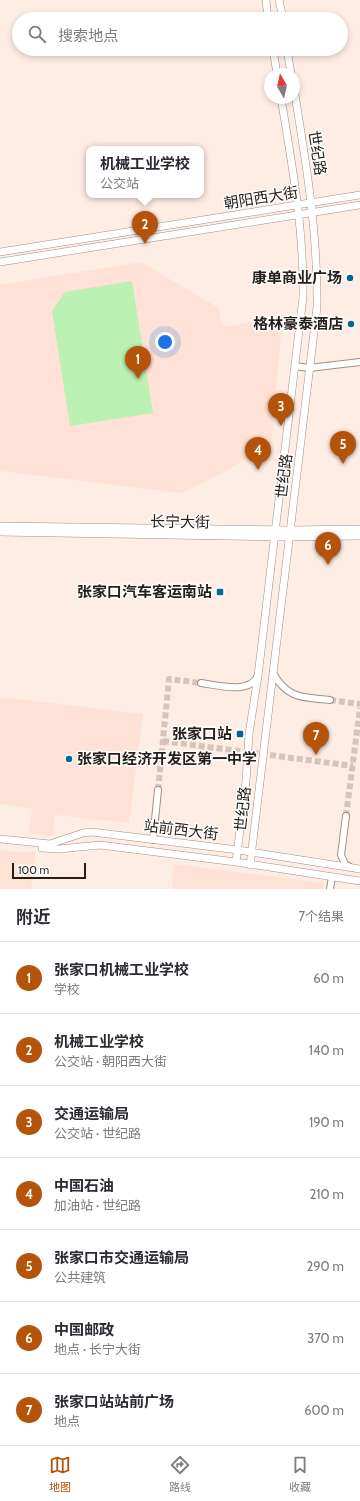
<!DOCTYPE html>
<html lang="zh">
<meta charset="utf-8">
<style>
body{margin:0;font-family:Cabin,"Noto Sans SC",sans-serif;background:#f7f7f7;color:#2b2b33}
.compass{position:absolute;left:264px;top:68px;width:36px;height:36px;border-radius:50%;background:#fff;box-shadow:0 2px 6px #0003;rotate:351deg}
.scale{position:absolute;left:12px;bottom:10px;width:74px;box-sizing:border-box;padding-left:4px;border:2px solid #251e1a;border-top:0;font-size:11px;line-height:14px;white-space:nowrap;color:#251e1a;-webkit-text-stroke:3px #fefefe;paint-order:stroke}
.you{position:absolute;left:165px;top:342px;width:14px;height:14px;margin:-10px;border:3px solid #fff;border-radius:50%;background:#1a73e8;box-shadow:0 0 0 6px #1a73e833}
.badge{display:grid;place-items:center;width:26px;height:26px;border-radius:50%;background:#b45309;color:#fff;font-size:13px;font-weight:700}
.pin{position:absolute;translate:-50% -33px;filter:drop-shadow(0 1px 2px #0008)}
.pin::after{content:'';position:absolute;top:21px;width:14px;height:12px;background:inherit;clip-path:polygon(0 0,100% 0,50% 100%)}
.popup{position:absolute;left:86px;top:146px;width:118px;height:52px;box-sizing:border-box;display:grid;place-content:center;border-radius:8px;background:#fff;filter:drop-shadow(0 1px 3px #0005);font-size:13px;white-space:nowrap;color:#7c7c81}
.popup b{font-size:15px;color:#2b2b33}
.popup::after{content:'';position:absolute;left:50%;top:100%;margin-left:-8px;border:8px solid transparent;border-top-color:#fff}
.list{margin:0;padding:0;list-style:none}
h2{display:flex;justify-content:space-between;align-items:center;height:52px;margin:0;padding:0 16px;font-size:17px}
h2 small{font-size:13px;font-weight:400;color:#7c7c81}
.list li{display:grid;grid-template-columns:26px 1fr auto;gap:12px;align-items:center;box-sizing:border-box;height:72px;padding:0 16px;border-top:1px solid #e1e1e2}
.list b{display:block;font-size:15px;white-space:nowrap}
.list p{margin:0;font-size:13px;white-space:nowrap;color:#7c7c81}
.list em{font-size:13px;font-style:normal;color:#7c7c81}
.icon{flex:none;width:22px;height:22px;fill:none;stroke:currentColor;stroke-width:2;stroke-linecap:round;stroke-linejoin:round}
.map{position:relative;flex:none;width:360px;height:889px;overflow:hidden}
.search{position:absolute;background:#fff;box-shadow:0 2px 6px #0003;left:12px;right:12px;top:12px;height:44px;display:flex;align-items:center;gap:10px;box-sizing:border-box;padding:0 14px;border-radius:22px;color:#7c7c81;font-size:15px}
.sheet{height:556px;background:#fff}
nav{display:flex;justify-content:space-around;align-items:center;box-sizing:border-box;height:56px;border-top:1px solid #e1e1e2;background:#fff;font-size:11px;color:#7c7c81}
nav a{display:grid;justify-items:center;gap:2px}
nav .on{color:#b45309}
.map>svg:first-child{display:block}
</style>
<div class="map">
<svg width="360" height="889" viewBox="0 0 360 889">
<rect width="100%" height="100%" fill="#feede5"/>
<!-- built -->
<path fill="#ffe2d5" d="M141,262l78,46 3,19 61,-10 -8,79 -3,46 -46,29 -45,22 -181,-22v-186z
M0,697l143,17 -14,109 -74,-8 -2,21 -24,-3 3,-24 -32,-5z
M0,850l19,2 17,-1 -5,38h-31z
M174,864l150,19 -1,6h-151z"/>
<!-- green -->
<path fill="#bbf1b2" d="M132,281l21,132 -83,13 -18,-115 13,-19z"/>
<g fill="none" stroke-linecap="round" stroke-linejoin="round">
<!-- minor-tunnel -->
<path stroke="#d3c4bc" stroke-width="6" stroke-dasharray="6 3" stroke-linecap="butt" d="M330,700l30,4
M163,741l190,25
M158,790l11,-111 32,4
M346,816l14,-108"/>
<defs>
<path id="minor" d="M295,366l14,2 51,-6
M273,673c15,27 31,24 57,27
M201,683c16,2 50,12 57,-8
M346,816l-5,39 4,9 5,3
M153,840l5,-50
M330,889l2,-12"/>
<path id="major" d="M266,0l2,19
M279,0l4,19
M273,49l4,25
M287,49l4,25
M0,252l360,-57
M0,262l360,-57
M0,526l290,4 70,-1
M0,532l289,5 71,-1
M0,839l50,5 33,-11 9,-1 146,18 122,19
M42,848l17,1 41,-4 136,17 124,19
M236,862l10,-81 3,-47 9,-58 45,-379c1,-67 -11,-133 -22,-199
M250,865l67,-558c1,-73 -11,-145 -23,-218"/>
</defs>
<!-- minor casing -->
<use href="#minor" stroke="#a28f86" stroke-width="8"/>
<!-- major casing -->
<use href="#major" stroke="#a28f86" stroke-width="8"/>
<!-- minor -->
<use href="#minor" stroke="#fff" stroke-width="6"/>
<!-- major -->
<use href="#major" stroke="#fff" stroke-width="7"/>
</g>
<!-- markers -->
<g fill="#046897" stroke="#fefefe" stroke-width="1.5">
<circle cx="350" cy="278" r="4"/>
<circle cx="351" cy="324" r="4"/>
<rect x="216" y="588" width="8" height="8" rx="2"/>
<rect x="236" y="730" width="8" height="8" rx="2"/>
<circle cx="69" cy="759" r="4"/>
</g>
<g text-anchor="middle" stroke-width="3" stroke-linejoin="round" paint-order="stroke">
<!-- street labels -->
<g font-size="15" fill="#251e1a" stroke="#fefefe">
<text transform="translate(317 153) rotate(81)" y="5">世纪路</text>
<text transform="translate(261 198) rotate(-9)" y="5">朝阳西大街</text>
<text transform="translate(284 476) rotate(-83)" y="5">世纪路</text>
<text transform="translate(180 522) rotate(1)" y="5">长宁大街</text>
<text transform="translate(243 809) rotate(-84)" y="5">世纪路</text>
<text transform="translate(181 830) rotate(7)" y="5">站前西大街</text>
</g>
<!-- poi labels -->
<g font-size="15" font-weight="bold" fill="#251e1a" stroke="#fefefe" text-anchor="end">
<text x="342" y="283">康单商业广场</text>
<text x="343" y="329">格林豪泰酒店</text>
<text x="212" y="597">张家口汽车客运南站</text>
<text x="232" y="739">张家口站</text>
<text x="77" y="764" text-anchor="start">张家口经济开发区第一中学</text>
</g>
</g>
</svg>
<svg class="compass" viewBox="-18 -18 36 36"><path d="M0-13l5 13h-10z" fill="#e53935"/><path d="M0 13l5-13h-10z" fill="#7c7c81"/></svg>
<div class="scale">100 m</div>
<div class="you"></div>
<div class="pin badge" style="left:138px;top:379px">1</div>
<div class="pin badge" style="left:145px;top:244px">2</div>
<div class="popup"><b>机械工业学校</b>公交站</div>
<div class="pin badge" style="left:281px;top:426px">3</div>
<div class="pin badge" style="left:258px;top:470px">4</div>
<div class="pin badge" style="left:343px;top:464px">5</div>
<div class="pin badge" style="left:328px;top:565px">6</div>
<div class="pin badge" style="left:316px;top:755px">7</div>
<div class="search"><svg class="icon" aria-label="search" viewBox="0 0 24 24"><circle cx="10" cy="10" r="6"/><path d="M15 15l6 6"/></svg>搜索地点</div>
</div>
<section class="sheet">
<h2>附近<small>7个结果</small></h2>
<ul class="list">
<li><span class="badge">1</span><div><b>张家口机械工业学校</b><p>学校</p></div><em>60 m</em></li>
<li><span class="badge">2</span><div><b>机械工业学校</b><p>公交站 · 朝阳西大街</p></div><em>140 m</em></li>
<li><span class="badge">3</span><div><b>交通运输局</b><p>公交站 · 世纪路</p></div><em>190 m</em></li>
<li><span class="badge">4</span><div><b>中国石油</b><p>加油站 · 世纪路</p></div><em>210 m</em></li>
<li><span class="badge">5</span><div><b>张家口市交通运输局</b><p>公共建筑</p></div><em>290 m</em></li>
<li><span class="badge">6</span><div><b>中国邮政</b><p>地点 · 长宁大街</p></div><em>370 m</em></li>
<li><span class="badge">7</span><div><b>张家口站站前广场</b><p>地点</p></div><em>600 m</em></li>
</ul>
</section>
<nav>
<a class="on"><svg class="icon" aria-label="map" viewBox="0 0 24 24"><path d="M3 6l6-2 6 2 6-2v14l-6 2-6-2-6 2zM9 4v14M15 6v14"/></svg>地图</a>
<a><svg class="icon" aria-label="directions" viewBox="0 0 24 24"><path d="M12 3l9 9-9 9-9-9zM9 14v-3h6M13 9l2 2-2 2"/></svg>路线</a>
<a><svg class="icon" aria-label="saved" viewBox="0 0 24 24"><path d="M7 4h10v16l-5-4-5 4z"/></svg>收藏</a>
</nav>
